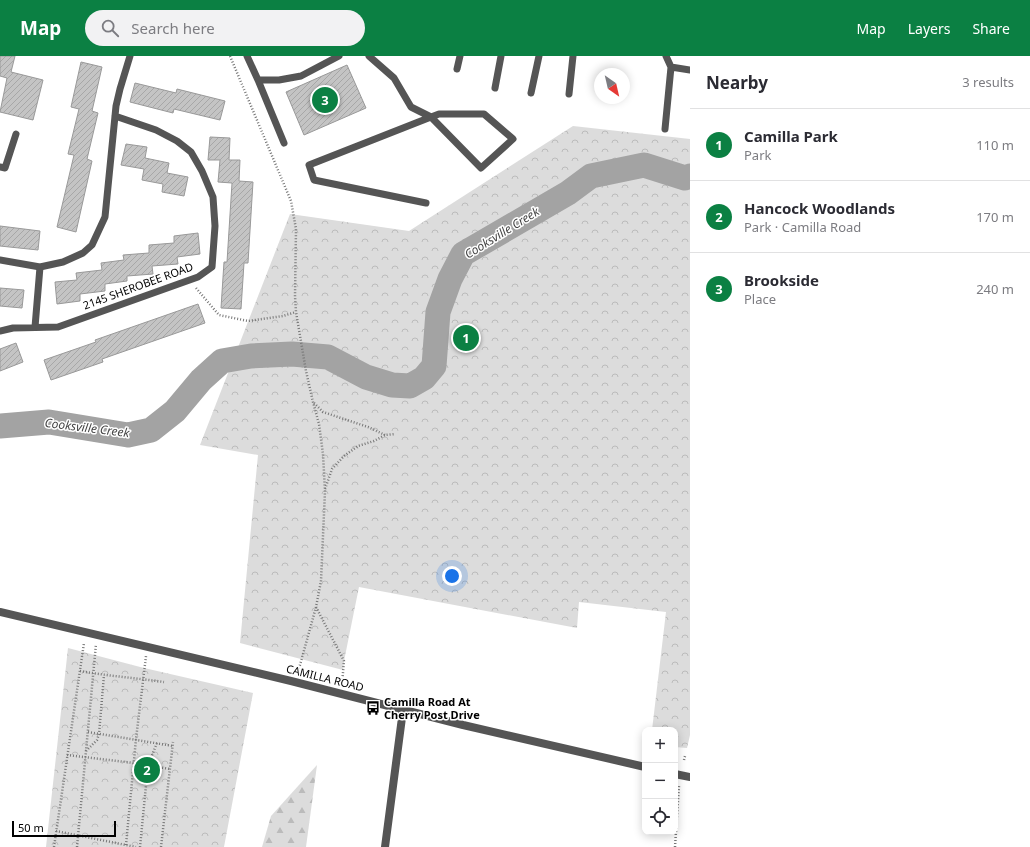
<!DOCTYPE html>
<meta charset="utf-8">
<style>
body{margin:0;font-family:"Noto Sans",sans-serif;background:#f2f2f3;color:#2b2b33}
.controls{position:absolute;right:12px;bottom:12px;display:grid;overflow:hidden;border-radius:8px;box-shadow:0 2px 10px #0003}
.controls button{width:36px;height:36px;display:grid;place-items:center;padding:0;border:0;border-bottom:1px solid #e1e1e2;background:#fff;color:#2b2b33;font:20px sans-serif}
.compass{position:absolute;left:594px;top:12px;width:36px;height:36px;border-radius:50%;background:#fff;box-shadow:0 2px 10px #0003;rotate:146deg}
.scale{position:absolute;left:12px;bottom:10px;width:104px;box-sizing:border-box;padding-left:4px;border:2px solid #000;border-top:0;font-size:11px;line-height:14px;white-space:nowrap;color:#000;-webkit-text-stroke:3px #fff;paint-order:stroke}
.you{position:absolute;left:452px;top:520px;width:14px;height:14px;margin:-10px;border:3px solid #fff;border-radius:50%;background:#1a73e8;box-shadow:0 0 0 6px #1a73e833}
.badge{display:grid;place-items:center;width:26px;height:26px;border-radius:50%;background:#0b8043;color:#fff;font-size:13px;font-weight:700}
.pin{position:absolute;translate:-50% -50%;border:2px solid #fff;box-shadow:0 1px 4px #0006}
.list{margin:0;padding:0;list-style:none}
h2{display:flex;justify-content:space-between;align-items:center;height:52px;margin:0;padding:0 16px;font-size:17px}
h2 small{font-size:13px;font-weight:400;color:#7c7c81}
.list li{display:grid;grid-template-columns:26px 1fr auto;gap:12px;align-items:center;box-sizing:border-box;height:72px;padding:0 16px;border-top:1px solid #e1e1e2}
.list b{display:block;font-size:15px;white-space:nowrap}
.list p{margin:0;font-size:13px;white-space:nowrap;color:#7c7c81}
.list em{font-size:13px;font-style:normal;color:#7c7c81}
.icon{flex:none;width:22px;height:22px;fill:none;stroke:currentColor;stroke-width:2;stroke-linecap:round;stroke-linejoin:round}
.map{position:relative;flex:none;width:690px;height:791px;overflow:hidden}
header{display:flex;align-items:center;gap:24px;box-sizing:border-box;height:56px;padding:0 20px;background:#0b8043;color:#fff}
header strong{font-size:19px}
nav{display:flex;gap:22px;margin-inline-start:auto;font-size:14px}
.search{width:280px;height:36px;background:#f2f2f3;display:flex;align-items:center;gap:10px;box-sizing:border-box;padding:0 14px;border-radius:22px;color:#7c7c81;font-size:15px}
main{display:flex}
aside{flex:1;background:#fff}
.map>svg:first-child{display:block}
</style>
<header>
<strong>Map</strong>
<div class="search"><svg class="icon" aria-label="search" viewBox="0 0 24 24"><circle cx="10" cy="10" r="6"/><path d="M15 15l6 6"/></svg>Search here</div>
<nav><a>Map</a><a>Layers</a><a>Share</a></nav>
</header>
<main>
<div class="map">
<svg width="690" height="791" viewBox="0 0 690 791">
<defs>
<pattern id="forest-firs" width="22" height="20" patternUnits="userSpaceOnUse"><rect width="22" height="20" fill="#dcdcdc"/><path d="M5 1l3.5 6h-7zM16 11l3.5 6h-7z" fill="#bbb"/></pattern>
<pattern id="park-crowns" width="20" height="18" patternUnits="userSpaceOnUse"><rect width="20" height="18" fill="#dcdcdc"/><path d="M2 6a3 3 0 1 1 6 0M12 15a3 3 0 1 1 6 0" fill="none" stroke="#bbb"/></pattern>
<pattern id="building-hatch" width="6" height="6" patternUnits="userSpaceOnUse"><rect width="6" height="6" fill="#c4c4c4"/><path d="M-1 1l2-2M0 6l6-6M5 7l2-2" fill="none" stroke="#a7a7a7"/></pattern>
</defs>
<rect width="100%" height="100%" fill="#fff"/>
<!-- forest -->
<path fill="url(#forest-firs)" d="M317,709l-11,82h-44l9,-31z"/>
<!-- park -->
<path fill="url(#park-crowns)" d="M573,70l117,13v596l-3,13 -12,-1v-17h-23l14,-118 -87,-10 -2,26 -218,-41 -15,74 -1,9 -103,-27 18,-188 -58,-10 90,-231 119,17z
M68,592l76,20 109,25 -29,154h-178z"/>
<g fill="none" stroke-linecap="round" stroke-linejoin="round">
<!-- river -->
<path stroke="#a3a3a3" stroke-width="25" d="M0,370l49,-4 79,13 23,-5 24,-19 26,-31 21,-19 29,-5 41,-2 36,3 38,20 26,8 18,1 14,-8 10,-12 4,-54 12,-33 13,-25 105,-61 23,-17 53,-11 41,13 5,-2"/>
</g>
<!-- building -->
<path fill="url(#building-hatch)" stroke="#999" d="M0,0h15l-4,16 32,8 -10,40 -33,-8 7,-34 -7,-2z
M81,6l21,5 -10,44 6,2 -11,46 5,2 -16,71 -19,-5 17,-72 -6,-1 11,-45 -8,-2z
M347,9l19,43 -62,27 -18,-43z
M135,27l41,10 1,-4 48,12 -5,19 -46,-11 -1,4 -43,-11z
M210,81l20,1 -1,22h11l-1,21 14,1 -5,81h-4l-3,46 -20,-1 3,-46h3l5,-79 -14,-1 2,-22h-12z
M126,88l21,3 -2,11 24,5 -2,10 21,4 -4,19 -22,-4 1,-8 -21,-4 2,-11 -23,-4z
M0,170l40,5 -2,19 -38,-4z
M198,177l2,21 -23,3 1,7 -26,2 1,8 -26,2v5l-22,3v7l-25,3v7l-23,3 -2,-22 22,-2 -1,-7 26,-3 -1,-7 23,-3 -1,-5 26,-2v-8l25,-2v-7z
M0,232l24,2 -2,18 -22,-2z
M198,248l7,19 -103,36 1,3 -52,18 -7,-20 52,-18 -1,-2z
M16,287l7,19 -23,9v-22z"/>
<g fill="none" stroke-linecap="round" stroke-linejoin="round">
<!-- path -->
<path stroke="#777" stroke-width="2.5" stroke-dasharray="1 2" stroke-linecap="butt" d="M230,0l61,145 5,28 -1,67 1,16 10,59 7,31 6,22 4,30 2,37 -4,90 -5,26 -16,58 -4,7
M196,232l23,27 29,6 35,-5 13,-4
M314,347l9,9 45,15 17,8
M325,433l7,-20 12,-13 14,-10 16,-5 11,-6 10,-1
M316,551l28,54 -2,23
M80,615c28,5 56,7 84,11
M88,676l85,14
M86,695l11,-11 2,-6 5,-59
M67,699l67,8 36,6
M684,704l1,-4
M56,775l80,16
M126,789l10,-106 10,-83
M54,791l30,-204
M77,791l19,-203
M140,791l8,-82 9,-22
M161,791l12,-105
M675,791l4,-61"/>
<!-- service -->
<path stroke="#555" stroke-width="7" d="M247,0l11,24h21l22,-4 38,-20
M369,0l25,22 17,29 20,10 50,51 32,-29 -29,-25h-45l-8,3 -122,48 5,15 112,23
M671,11l19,3
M457,13l3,-13
M258,24l26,63
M495,32l6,-32
M531,37l8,-37
M569,38l4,-38
M665,73l6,-62 -5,-11
M0,111l5,1 11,-34
M0,204l40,7 23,-5 20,-9 9,-8 13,-28 11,-111 4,-17 10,-33
M35,271l5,-60
M0,275l13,-3 45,-1 140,-50 14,-10 3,-41 -2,-29 -11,-26 -11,-19 -14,-11 -21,-11 -41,-14"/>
<!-- minor -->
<path stroke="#555" stroke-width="8" d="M385,791l18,-137"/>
<!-- tertiary -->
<path stroke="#555" stroke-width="8" d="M0,556l291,69 172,44 182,42
M675,718l15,3"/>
</g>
<!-- icons -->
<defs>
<symbol id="bus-bare" viewBox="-9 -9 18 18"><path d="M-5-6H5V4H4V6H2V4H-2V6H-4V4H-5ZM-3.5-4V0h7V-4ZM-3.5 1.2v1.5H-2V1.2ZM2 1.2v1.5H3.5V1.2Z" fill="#000" stroke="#fff" stroke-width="2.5" paint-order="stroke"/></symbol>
</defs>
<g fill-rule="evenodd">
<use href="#bus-bare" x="363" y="642" width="20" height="20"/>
</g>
<g text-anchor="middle" stroke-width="3" stroke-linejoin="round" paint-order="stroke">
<!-- street labels -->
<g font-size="11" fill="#000" stroke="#fff">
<text transform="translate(138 230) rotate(-20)" y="4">2145 SHEROBEE ROAD</text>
<text transform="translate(325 622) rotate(14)" y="4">CAMILLA ROAD</text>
</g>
<!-- poi labels -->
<g font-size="11" font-weight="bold" fill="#000" stroke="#fff" text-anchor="start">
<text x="384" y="650">Camilla Road At<tspan x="384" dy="13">Cherry Post Drive</tspan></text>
</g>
<!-- water labels -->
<g font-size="12" font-style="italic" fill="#444" stroke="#fff">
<text transform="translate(502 177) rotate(-32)" y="4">Cooksville Creek</text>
<text transform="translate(87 372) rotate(7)" y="4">Cooksville Creek</text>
</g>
</g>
</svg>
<div class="controls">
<button>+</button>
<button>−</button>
<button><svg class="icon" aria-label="locate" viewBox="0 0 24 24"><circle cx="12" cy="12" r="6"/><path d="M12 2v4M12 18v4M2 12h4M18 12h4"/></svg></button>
</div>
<svg class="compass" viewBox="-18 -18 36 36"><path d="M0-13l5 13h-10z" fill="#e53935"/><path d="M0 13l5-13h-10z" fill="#7c7c81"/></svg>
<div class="scale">50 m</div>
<div class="you"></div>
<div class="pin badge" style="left:466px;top:282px">1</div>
<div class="pin badge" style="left:147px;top:714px">2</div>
<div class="pin badge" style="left:325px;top:44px">3</div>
</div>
<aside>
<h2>Nearby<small>3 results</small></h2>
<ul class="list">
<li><span class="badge">1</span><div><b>Camilla Park</b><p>Park</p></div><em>110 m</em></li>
<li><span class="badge">2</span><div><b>Hancock Woodlands</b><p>Park · Camilla Road</p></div><em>170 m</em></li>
<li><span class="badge">3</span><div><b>Brookside</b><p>Place</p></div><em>240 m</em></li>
</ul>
</aside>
</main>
